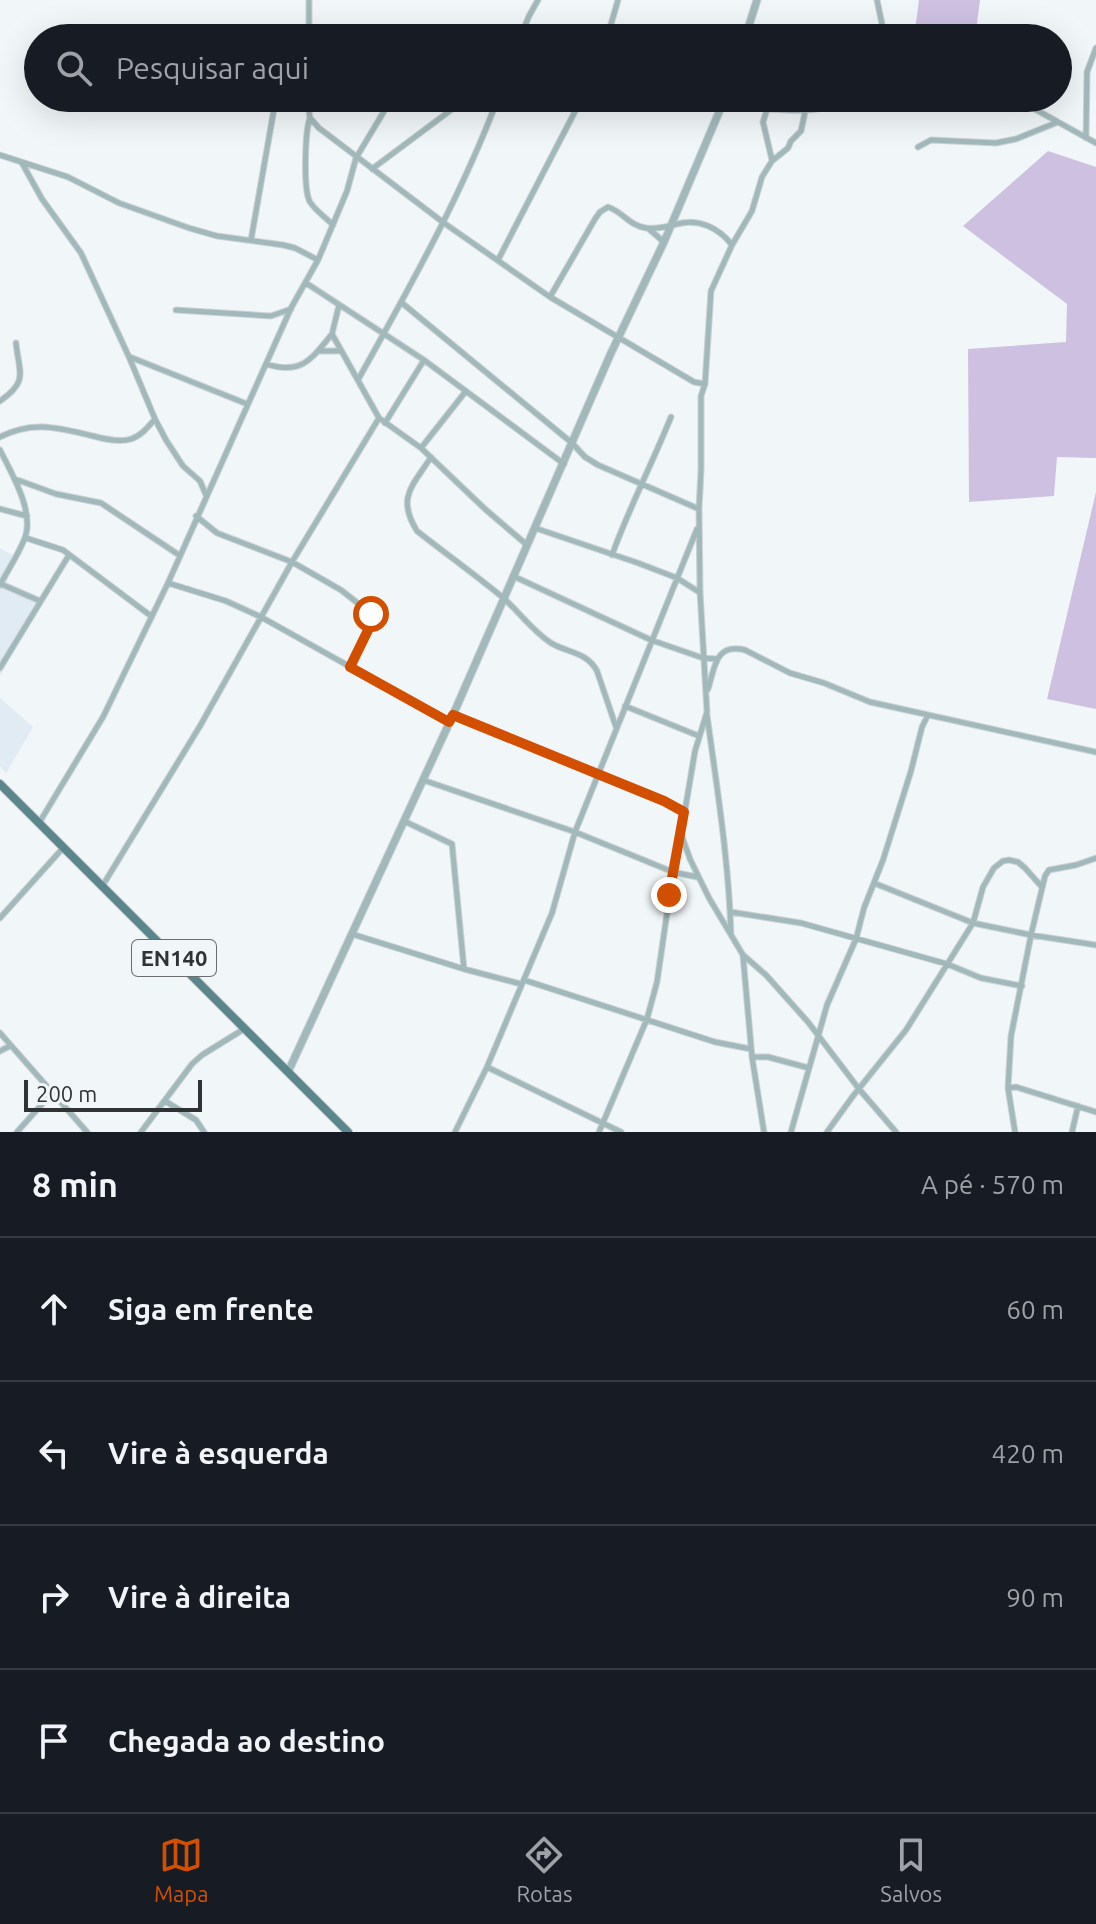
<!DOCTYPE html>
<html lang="pt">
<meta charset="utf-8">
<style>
body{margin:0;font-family:Ubuntu,sans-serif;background:#242831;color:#f1f3f6}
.scale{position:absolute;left:24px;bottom:20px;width:178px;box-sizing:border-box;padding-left:8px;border:4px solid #313234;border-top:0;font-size:22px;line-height:28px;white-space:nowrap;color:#313234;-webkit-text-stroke:6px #f1f6f9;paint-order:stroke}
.stop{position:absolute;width:24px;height:24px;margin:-18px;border:6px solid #d34f00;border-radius:50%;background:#fff}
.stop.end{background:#d34f00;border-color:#fff;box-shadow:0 2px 8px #0008}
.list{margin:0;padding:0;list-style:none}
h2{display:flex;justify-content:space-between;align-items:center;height:104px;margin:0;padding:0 32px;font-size:34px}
h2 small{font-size:26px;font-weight:400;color:#9ea1a6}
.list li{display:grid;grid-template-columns:52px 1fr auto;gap:24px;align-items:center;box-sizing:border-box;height:144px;padding:0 32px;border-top:2px solid #363941}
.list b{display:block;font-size:30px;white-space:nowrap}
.list em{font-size:26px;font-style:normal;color:#9ea1a6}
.icon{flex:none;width:44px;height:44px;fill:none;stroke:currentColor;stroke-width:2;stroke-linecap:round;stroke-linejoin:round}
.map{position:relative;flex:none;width:1096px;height:1132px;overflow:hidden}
.search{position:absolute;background:#171b24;box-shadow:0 8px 32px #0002;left:24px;right:24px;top:24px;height:88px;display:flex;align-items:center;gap:20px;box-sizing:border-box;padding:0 28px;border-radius:44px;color:#9ea1a6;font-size:30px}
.sheet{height:680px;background:#171b24}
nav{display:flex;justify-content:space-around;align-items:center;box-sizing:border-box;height:112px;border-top:2px solid #363941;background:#171b24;font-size:22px;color:#9ea1a6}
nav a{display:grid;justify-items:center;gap:4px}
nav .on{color:#d34f00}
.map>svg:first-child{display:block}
</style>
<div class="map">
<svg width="1096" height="1132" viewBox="0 0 1096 1132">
<rect width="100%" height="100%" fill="#f1f6f9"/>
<!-- built -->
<path fill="#e0ebf4" d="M0,548l12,7 -5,28 37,17 -44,76z
M0,698l33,29 -27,46 -6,-7z"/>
<!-- green -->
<path fill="#cec0e1" d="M919,0h61l-5,38h-61z
M1048,151l48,16v291l-39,-1 -3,39 -85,6 -1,-153 98,-7 1,-38 -104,-78z
M1096,492v217l-49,-10z"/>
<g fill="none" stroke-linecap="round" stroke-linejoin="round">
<defs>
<path id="minor" d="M877,0l8,38
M750,24l5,14
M309,38v-38
M520,38l9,-22 9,-16
M607,38l11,-38
M283,98l25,7
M307,98l3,20 9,10 125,95 106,74 144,85 11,2
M1003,98l28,9 65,36
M770,100l-7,22 9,38
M767,109c31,1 50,6 79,-11
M310,118c-5,13 -7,72 0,84 5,8 16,16 23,23
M1086,138l1,-66 9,-24
M918,147l13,-7 65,3 20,-4 42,-17
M0,155l68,22 51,26 70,25 28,8 66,9 12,3 23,12
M22,163l20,36 39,54 48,104 26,62 11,21 17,26 17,15 6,14
M372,169l95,-71
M649,229l15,13
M251,240l23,-131 5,-11
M498,260l84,-162
M306,283l118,77 140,104
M550,297l45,-78 5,-7 8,-5c15,5 22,19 38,21 10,1 21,-1 31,-4 22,-6 42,4 55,21
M402,303l170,140 13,14 13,8 101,44 1,83 7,120 -12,39 -14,83 9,25 19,39 34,57 23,20 42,47 51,67 37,43
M339,305l-7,29 47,84 42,30 64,61 42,36
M176,310l95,6 20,-7
M319,351h20
M130,357l117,47
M266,364c35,11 45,-4 66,-30
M358,380c51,-92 103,-183 140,-282
M0,401c29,-20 19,-28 16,-58
M385,423l39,-63
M0,437c33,-17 59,-9 93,-1 11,3 27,7 38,3 10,-3 17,-12 24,-20
M421,448l45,-57
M0,450c12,24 36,64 24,90 -6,15 -16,30 -24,45
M431,457c-18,29 -35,40 -14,74 28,22 57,43 84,65 18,15 30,34 50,47 17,10 36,9 46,28l19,56
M15,479l41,15 45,9 78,52
M0,509l27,7
M699,509l2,-39v-74l4,-12 6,-93 21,-46 20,-34 10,-34 10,-16 16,-13 3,-7 10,-10 4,-19
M196,516l21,17 75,29 49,28 28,22 3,10 -22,45
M535,528l103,35 39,15 22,14
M26,538l37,12 88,66
M612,555c17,-47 40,-91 59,-138
M513,576l138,64 52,18 14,1
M168,583l58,18 35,16 188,105
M1,584l39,17
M0,668l69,-113
M708,689c7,-22 7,-46 37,-39l45,23 34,10 46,19 226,50
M625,706l74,30
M453,715l211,86 20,11
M707,715c10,73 22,147 24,220
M423,780l152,52 98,40 24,5
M404,821l48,23 12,125
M39,823l64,-106 65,-134 123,-275 27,-48 29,-69 9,-33 36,-60
M874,883l99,40 58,12 65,10
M103,885l97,-159 92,-164 87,-144
M731,912l70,11 146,41 34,14 41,8
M0,918l63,-70
M352,934l112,35 57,15
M743,956l9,101 12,75
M524,980l191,62 36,7
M0,1033l87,99
M0,1051l10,-5
M752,1057h16l41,11
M487,1067l134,65
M1008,1088l8,-1 80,25
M165,1101l31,19 8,12
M17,1132l35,-39
M141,1132l51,-68 10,-9 42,-26
M455,1132l32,-65 65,-154 23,-81 122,-303
M599,1132l48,-113 10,-37 16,-110 8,-38
M791,1132l36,-127 29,-66 8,-31 19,-48 28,-89 11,-44 6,-12
M827,1132l26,-36 53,-66 67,-107 10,-36 11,-19 9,-7 6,-1 9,2 7,6 17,19
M1015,1132l-7,-44 3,-52 20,-101 14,-59 4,-6 27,-5 20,-7
M1072,1132l6,-26"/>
<path id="tertiary" d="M745,38l12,-38
M288,1072l165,-357 158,-362 53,-111 61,-144"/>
<path id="primary" d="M0,784l348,348"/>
</defs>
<!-- minor casing -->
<use href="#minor" stroke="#ced3d6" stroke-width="7"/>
<!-- tertiary casing -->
<use href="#tertiary" stroke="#ced3d6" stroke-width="9"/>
<!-- primary casing -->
<use href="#primary" stroke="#ced3d6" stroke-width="10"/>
<!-- minor -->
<use href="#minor" stroke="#a2b9bc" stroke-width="5"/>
<!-- tertiary -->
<use href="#tertiary" stroke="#a2b9bc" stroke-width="7"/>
<!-- primary -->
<use href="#primary" stroke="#5b868b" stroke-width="8"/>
</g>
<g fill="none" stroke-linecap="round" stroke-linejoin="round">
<!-- route -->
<path stroke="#d34f00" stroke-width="10" d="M371,614l1,8 -22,45 99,55 4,-7 211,86 20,11 -15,83"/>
</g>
<g text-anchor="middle" stroke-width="6" stroke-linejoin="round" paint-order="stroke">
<!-- shield labels -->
<rect fill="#f1f6f9" stroke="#6b6d6f" stroke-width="2" x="132" y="940" width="84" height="36" rx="6"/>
<g font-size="22" font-weight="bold" fill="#313234">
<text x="174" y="966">EN140</text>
</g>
</g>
</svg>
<div class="scale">200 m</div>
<div class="stop" style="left:371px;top:614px"></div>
<div class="stop end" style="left:669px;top:895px"></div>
<div class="search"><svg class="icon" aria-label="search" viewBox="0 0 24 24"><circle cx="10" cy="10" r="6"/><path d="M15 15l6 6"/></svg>Pesquisar aqui</div>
</div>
<section class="sheet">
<h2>8 min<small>A pé · 570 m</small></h2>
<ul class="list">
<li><svg class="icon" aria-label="ahead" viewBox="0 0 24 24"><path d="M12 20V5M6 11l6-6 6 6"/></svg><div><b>Siga em frente</b></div><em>60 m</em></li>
<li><svg class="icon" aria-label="left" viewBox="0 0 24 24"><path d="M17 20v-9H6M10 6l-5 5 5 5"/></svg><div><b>Vire à esquerda</b></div><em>420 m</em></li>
<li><svg class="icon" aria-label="right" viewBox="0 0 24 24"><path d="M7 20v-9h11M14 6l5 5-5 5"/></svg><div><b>Vire à direita</b></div><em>90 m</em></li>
<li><svg class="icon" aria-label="arrive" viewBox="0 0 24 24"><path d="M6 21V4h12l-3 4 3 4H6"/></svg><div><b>Chegada ao destino</b></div></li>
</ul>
</section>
<nav>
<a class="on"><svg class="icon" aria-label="map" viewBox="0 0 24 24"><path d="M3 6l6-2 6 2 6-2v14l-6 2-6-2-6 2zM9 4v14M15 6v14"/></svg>Mapa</a>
<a><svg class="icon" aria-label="directions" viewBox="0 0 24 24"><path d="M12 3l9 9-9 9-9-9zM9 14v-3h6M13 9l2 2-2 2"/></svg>Rotas</a>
<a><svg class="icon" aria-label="saved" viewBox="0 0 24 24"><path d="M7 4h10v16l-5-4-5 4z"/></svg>Salvos</a>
</nav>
